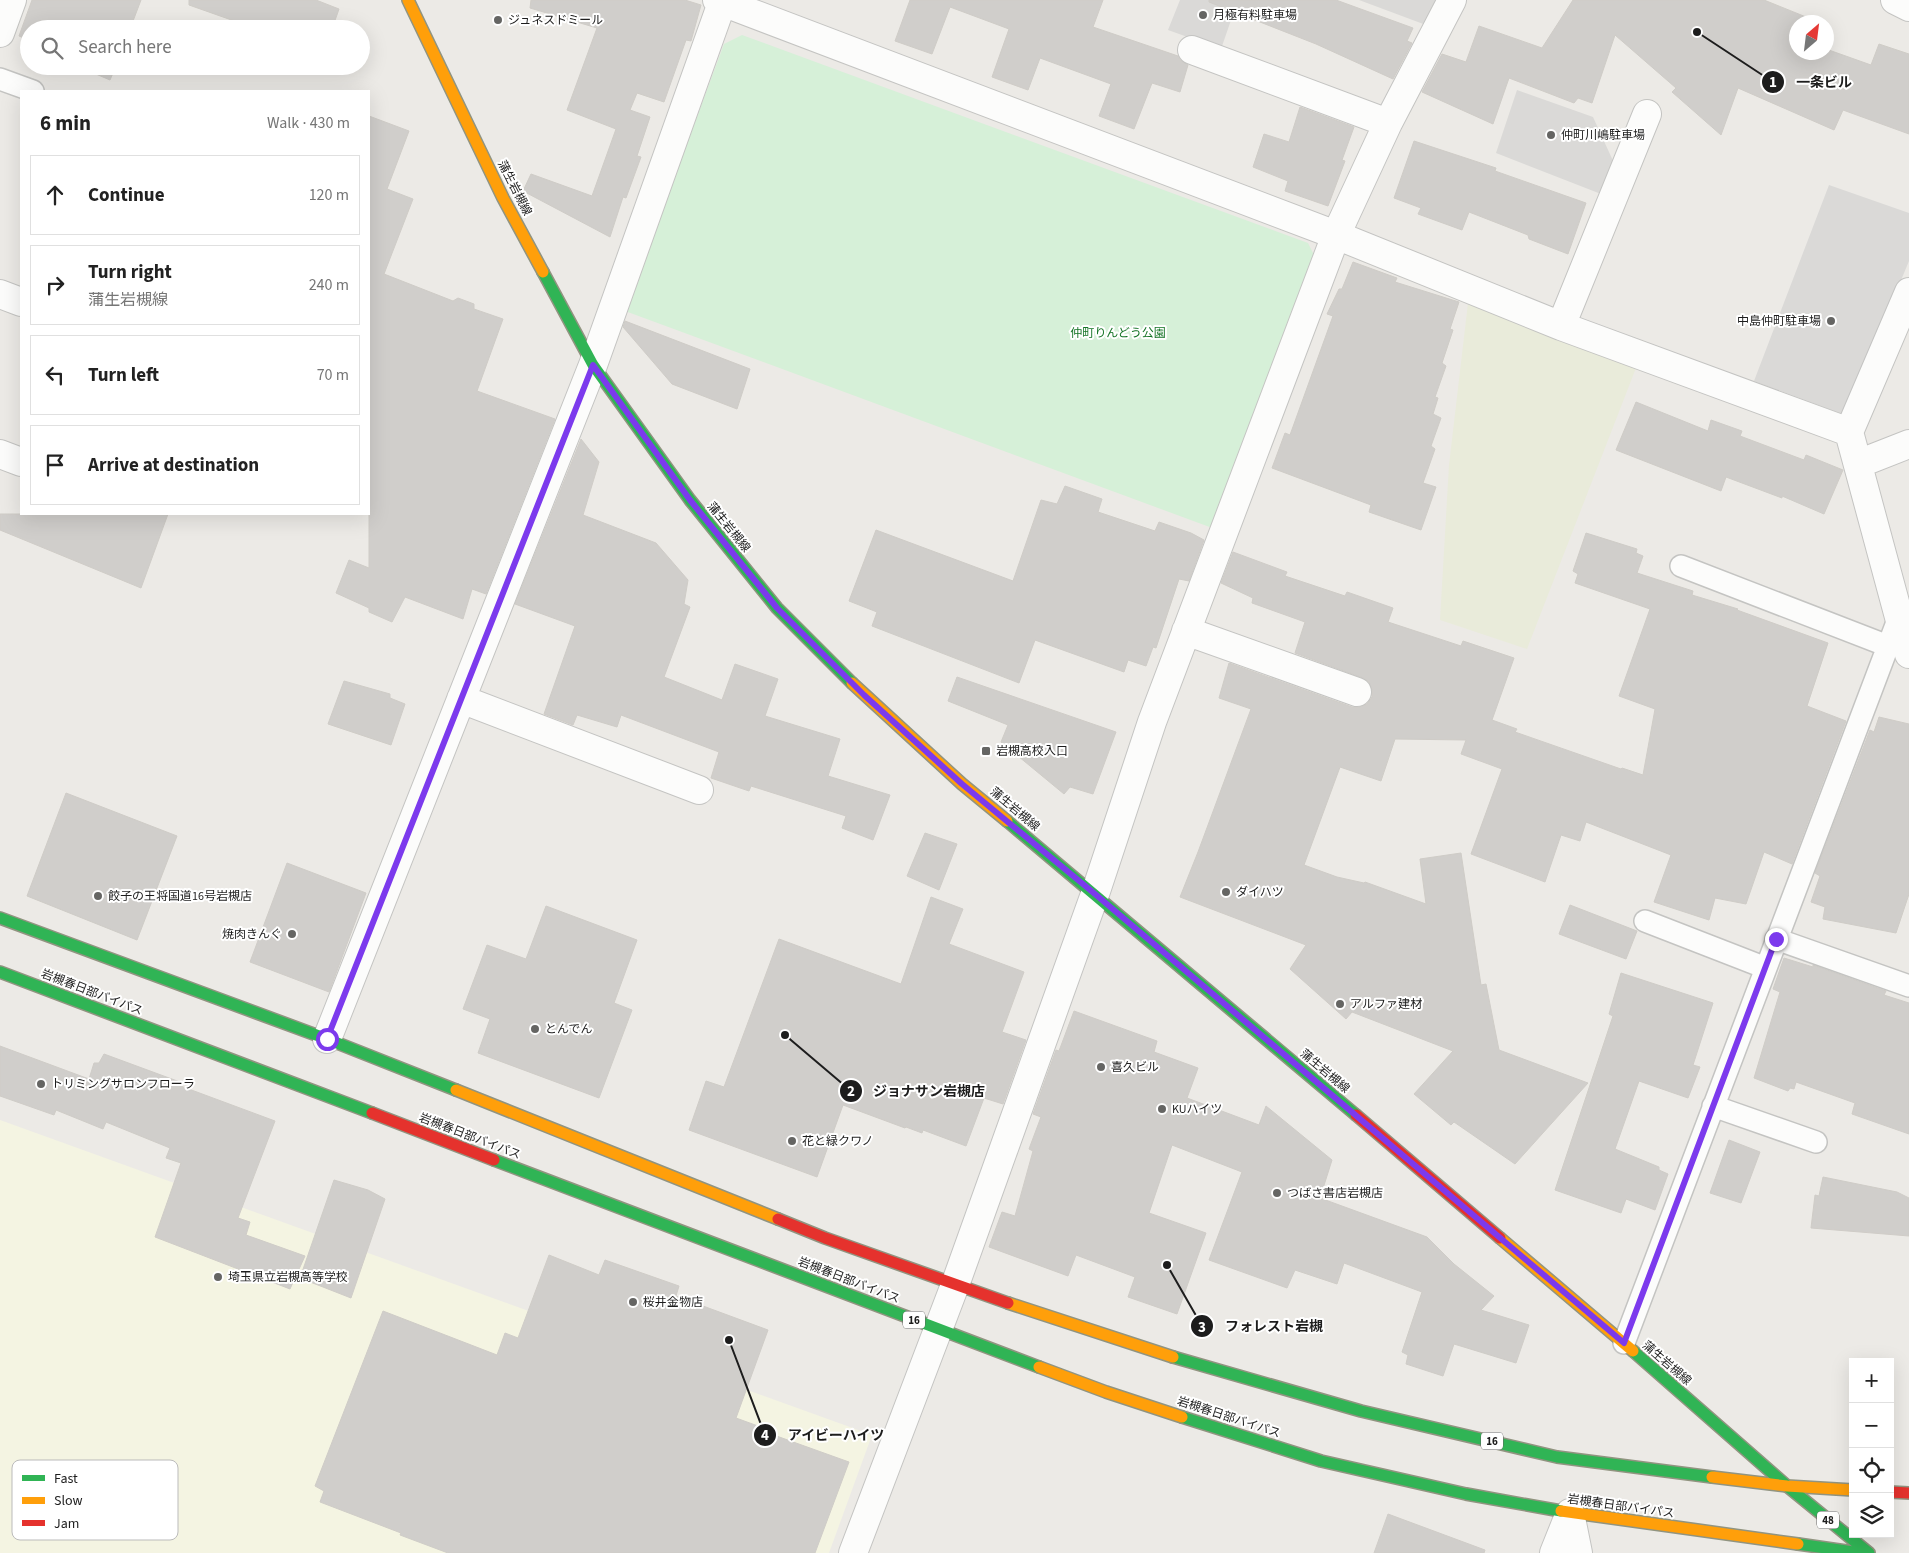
<!DOCTYPE html>
<meta charset="utf-8">
<style>
body{margin:0;font-family:"Source Sans 3","Noto Sans JP",sans-serif;background:#f6f6f6;color:#222}
.controls{position:absolute;right:15px;bottom:15px;display:grid;overflow:hidden;border-radius:0px;box-shadow:0 5px 20px #0002}
.controls button{width:45px;height:45px;display:grid;place-items:center;padding:0;border:0;border-bottom:1px solid #e0e0e0;background:#fff;color:#222;font:25px sans-serif}
.compass{position:absolute;left:1789px;top:15px;width:45px;height:45px;border-radius:50%;background:#fff;box-shadow:0 5px 20px #0002;rotate:28deg}
.stop{position:absolute;width:15px;height:15px;margin:-11px;border:4px solid #7c3aed;border-radius:50%;background:#fff}
.stop.end{background:#7c3aed;border-color:#fff;box-shadow:0 1px 5px #0008}
.list{margin:0;padding:0;list-style:none}
h2{display:flex;justify-content:space-between;align-items:center;height:65px;margin:0;padding:0 20px;font-size:21px}
h2 small{font-size:16px;font-weight:400;color:#767676}
.list li{display:grid;grid-template-columns:32px 1fr auto;gap:15px;align-items:center;box-sizing:border-box;height:80px;margin:0 10px 10px;padding:0 10px;border:1px solid #e0e0e0;border-radius:0px}
.list b{display:block;font-size:19px;white-space:nowrap}
.list p{margin:0;font-size:16px;white-space:nowrap;color:#767676}
.list em{font-size:16px;font-style:normal;color:#767676}
.icon{flex:none;width:28px;height:28px;fill:none;stroke:currentColor;stroke-width:2;stroke-linecap:round;stroke-linejoin:round}
.map{position:relative;flex:none;width:1909px;height:1553px;overflow:hidden}
.search{position:absolute;background:#fff;box-shadow:0 5px 20px #0002;left:20px;top:20px;width:350px;height:55px;display:flex;align-items:center;gap:12px;box-sizing:border-box;padding:0 18px;border-radius:28px;color:#767676;font-size:19px}
.panel{position:absolute;background:#fff;box-shadow:0 5px 20px #0002;left:20px;top:90px;width:350px;height:425px;border-radius:0px}
.map>svg:first-child{display:block}
</style>
<div class="map">
<svg width="1909" height="1553" viewBox="0 0 1909 1553">
<rect width="100%" height="100%" fill="#eceae6"/>
<!-- education -->
<path fill="#f4f4e2" d="M0,1120l872,315 -43,118h-829z"/>
<!-- religious -->
<path fill="#dad9d7" d="M1180,0h58l-17,49 -53,-19z
M1359,0h80l-13,25z
M1517,90l76,27 21,46 -13,31 -105,-41z
M1829,185l80,28v48l-64,154 -91,-34z"/>
<!-- farmland -->
<path fill="#e9ebda" d="M1468,303l168,65 -109,281 -87,-29 9,-155z"/>
<!-- park -->
<path fill="#d6f0d8" d="M742,35l566,208 7,14 -100,272 -590,-218 99,-267z"/>
<!-- building -->
<path fill="#d0cecb" stroke="#cfccc7" d="M32,0h109l-11,29h-101v11l-10,-4z
M189,0h127l23,9 -7,20h-75l-68,-24z
M531,0h154l16,5 -10,36 -5,-1 -22,62 -27,-9 -7,17 20,7 -13,39 4,1 -15,41 -3,-1 -13,40 -87,-46 8,-17 61,22 24,-67 -49,-19 30,-82 -67,-20z
M910,0h193l-10,27 85,29 2,4 8,5 -8,27 -28,-9 -18,46 -35,-13 12,-32 -71,-26 -12,32 -36,-13 17,-48 -59,-22 -18,47 -37,-13z
M1209,0h127l77,28 -6,13 5,2 -19,36 -77,-35 -107,-42z
M1573,0h191l47,19 -1,3h-14v30h30v-3l45,16 8,-21 30,10v80l-66,-24 -9,20 -96,-42 -17,47 -49,-43 4,-4 -61,-53 -23,68 -14,-5 -4,5 -65,-25 -16,46 -71,-32 20,-38 24,8 13,-36 63,22z
M77,66h39l-6,14z
M1300,107l54,20 -12,33 3,1 -17,45 -43,-15 3,-10 -35,-14 11,-33 25,8z
M369,116l40,15 -22,58 26,10 -29,75 69,27 5,-3 16,6v5l29,10 -26,72 78,28 -69,175 -14,-5 -9,30 -58,-22 -13,25 -23,-10v-4l-33,-15 13,-33 20,8z
M1414,141l82,27 -1,3 91,32 -18,51 -39,-15 -1,-4 -59,-23 -7,18 -44,-16 3,-6 -27,-10z
M1353,262l44,16 -2,4 64,20 -9,27 3,1 -11,33 4,3 -11,31 3,1 -5,16 8,4 -10,28 4,3 -12,34 13,4 -15,43 -52,-18 2,-7 -99,-37 13,-35 5,2 43,-119 -6,-2 12,-25h3z
M625,321l125,48 -13,40 -65,-25 -49,-57z
M1636,402l72,29 3,-11 31,11 -2,5 64,24 2,-5 37,15 -19,44 -42,-18v2l-56,-21 -5,14 -105,-41z
M581,439l18,23 -16,53 73,28 32,37 -4,24 6,3 -26,70 58,23 13,-36 43,15 -13,37 75,23 -12,37 62,19 -17,45 -31,-12 4,-12 -95,-30 -2,5 -38,-13 8,-26 -98,-37 -4,12 -40,-12 -4,10 -29,-11 31,-88 -60,-22z
M1065,486l37,13 -4,13 57,19 4,-9 32,11 13,7 -15,41 -10,-2 -23,69 -3,-1 -7,19 -18,-6 -4,12 -89,-32 -16,43 -147,-57 5,-14 -28,-11 27,-71 137,51 28,-81 16,4z
M0,514h168l-27,74 -141,-58z
M1586,533l51,16 -1,4 7,3 -6,17 56,18 -1,4 46,14 -1,1 91,33 -21,63 39,15 -54,143 -28,-12 -18,52 -31,-6 -6,22 -55,-18 17,-47 -85,-33 -6,19 -19,-6 -16,47 -74,-28 31,-85 -41,-15 5,-14 -71,-1 -14,42 -41,-14 -36,98 33,12 27,6 1,-1 61,22 -6,-45 41,-6 20,132 5,-1 13,66 89,33 -73,81 -61,-42 -3,3 -37,-31 39,-43 -101,-39 -6,7 -56,-50 16,-24 -126,-48 18,-45 53,-143 -32,-11 10,-35 123,44h7l8,-3 5,-7v-7l-3,-8 -6,-4 -68,-25 10,-31 -53,-19 1,-5 -32,-15 12,-31 54,20 -2,4 60,20 2,-4 46,16 -5,14 73,24 2,-5 51,17 -22,62 25,9 -2,3 106,37 1,-1 21,7 12,-66 -36,-13 31,-87 -75,-26 3,-9 -5,-3z
M957,677l159,55 -23,62 -23,-7 -6,7 -63,-52 7,-17 -60,-24z
M344,681l46,13v4l15,6 -14,41 -63,-21z
M1879,717l30,7v170l-13,39 -73,-14 2,-12 -14,-5 9,-26 -5,-3 55,-143 4,2z
M66,793l111,43 -40,104 -110,-44z
M925,833l32,11 -18,46 -32,-14z
M287,863l79,30 -37,99 -79,-30z
M931,897l32,12 -14,35 75,28 -22,60 24,8 -23,64 -19,-6 -18,48 -43,-16 -1,3 -16,-6 -1,1 -62,-23 -26,72 -128,-47 17,-49 18,6 55,-148 122,45z
M1570,905l67,26 -11,28 -67,-25z
M546,906l91,34 -23,63 18,7 -33,88 -121,-45 12,-34 -27,-10 24,-64 39,14z
M1784,958l29,9v-2l73,26 -2,4 25,8v131l-57,-20 3,-11 -59,-21 -2,7 -4,-1 -2,3 -34,-13 26,-86 -7,-3z
M1621,973l92,30 -20,62 7,2 -12,31 -49,-17 -24,68 44,18v3l9,4 -13,36 -29,-11 -5,14 -66,-23 58,-174 -4,-2z
M1074,1011l83,30 -3,11 44,16 -11,30 72,27 7,-19 66,54 -12,38 107,39 27,27 40,32 -13,14 48,15 -13,38 -62,-19 -11,32 -37,-12 2,-9 -6,-3 20,-60 -78,-29 -7,21 -42,-14 -8,18 -78,-28 33,-88 -70,-27 -23,68 57,20 -29,81 -49,-17 7,-20 -59,-22 -8,21 -79,-29 13,-35 13,4 18,-65 -4,-2 12,-32 -8,-3 23,-64 3,1z
M0,1046l89,33 5,-16h5l5,-9 76,28 -2,3 97,36 -37,97 12,4 -4,13 59,21 -15,33 -135,-52 26,-74 -15,-5 4,-10 -64,-26 -3,7 -47,-19 -2,5 -54,-19z
M1729,1140l31,12 -19,51 -31,-10z
M1823,1177l74,15 12,6v38l-98,-8 4,-33 4,1z
M334,1180l34,10 17,9 -34,99 -51,-20z
M549,1255l50,20 6,-15 74,26 -3,10 92,34 -32,88 22,8 -1,3 92,33 -34,91h-367l-48,-18 1,-2 -81,-31 4,-11 -9,-5 68,-175 114,44 8,-22 13,5z
M1388,1514l97,36 -1,3h-110z"/>
<g fill="none" stroke-linecap="round" stroke-linejoin="round">
<defs>
<path id="lane" d="M0,79l33,12
M1681,566l207,80
M1645,921l121,47
M1776,939l133,47
M1713,1106l103,36
M1624,1343l275,-726"/>
<path id="street" d="M717,0l619,235 225,91 288,106
M1895,0l14,7
M0,33l12,-33
M1192,50l196,73
M1909,292l-60,140 60,222
M0,294l21,8
M1561,326l86,-212
M0,454l21,8
M1858,464l51,-20
M1186,631l171,61
M461,699l238,91
M327,1039l266,-674 130,-365
M1570,1513l8,40
M853,1553l102,-268 140,-391 57,-172 184,-487 52,-112 64,-123
M1554,1553l16,-40"/>
<path id="fast" d="M543,272l50,93 97,135 87,108 75,75
M1007,821l349,294
M0,918l327,121 129,51
M0,972l372,141
M494,1160l545,207
M1633,1351l154,135
M1173,1357l188,54 196,46 155,20
M1182,1417l139,44 145,33 95,17
M1787,1486l82,67
M1798,1544l62,9"/>
<path id="slow" d="M408,0l95,198 40,74
M852,683l110,101 45,37
M456,1090l322,129
M1500,1238l133,113
M1008,1303l165,54
M1039,1367l67,25 76,25
M1712,1477l75,9 66,4
M1561,1511l237,33"/>
<path id="jam" d="M372,1113l122,47
M1356,1115l144,123
M778,1219l47,19 183,65
M1890,1492l19,1"/>
</defs>
<!-- lane casing -->
<use href="#lane" stroke="#c4c4c2" stroke-width="24"/>
<!-- street casing -->
<use href="#street" stroke="#c4c4c2" stroke-width="30"/>
<!-- fast casing -->
<use href="#fast" stroke="#919480" stroke-width="14"/>
<!-- slow casing -->
<use href="#slow" stroke="#919480" stroke-width="14"/>
<!-- jam casing -->
<use href="#jam" stroke="#919480" stroke-width="14"/>
<!-- lane -->
<use href="#lane" stroke="#fcfcfb" stroke-width="21"/>
<!-- street -->
<use href="#street" stroke="#fcfcfb" stroke-width="28"/>
<!-- fast -->
<use href="#fast" stroke="#30b455" stroke-width="11"/>
<!-- slow -->
<use href="#slow" stroke="#ff9f0a" stroke-width="11"/>
<!-- jam -->
<use href="#jam" stroke="#e5322d" stroke-width="11"/>
</g>
<g fill="none" stroke-linecap="round" stroke-linejoin="round">
<!-- route -->
<path stroke="#7c3aed" stroke-width="6" d="M327,1039l266,-674 97,135 87,108 87,87 98,89 133,110 529,449 152,-404"/>
</g>
<!-- markers -->
<g fill="#656563" stroke="#fff" stroke-width="2">
<circle cx="1203" cy="15" r="5"/>
<circle cx="498" cy="20" r="5"/>
<circle cx="1551" cy="135" r="5"/>
<circle cx="1831" cy="321" r="5"/>
<rect x="981" y="746" width="10" height="10" rx="2.5"/>
<circle cx="1226" cy="892" r="5"/>
<circle cx="98" cy="896" r="5"/>
<circle cx="292" cy="934" r="5"/>
<circle cx="1340" cy="1004" r="5"/>
<circle cx="535" cy="1029" r="5"/>
<circle cx="1101" cy="1067" r="5"/>
<circle cx="41" cy="1084" r="5"/>
<circle cx="1162" cy="1109" r="5"/>
<circle cx="792" cy="1141" r="5"/>
<circle cx="1277" cy="1193" r="5"/>
<circle cx="218" cy="1277" r="5"/>
<circle cx="633" cy="1302" r="5"/>
</g>
<g text-anchor="middle" stroke-width="4" stroke-linejoin="round" paint-order="stroke">
<!-- shield labels -->
<g fill="#fff" stroke="#616161" stroke-width="1">
<rect x="903" y="1311.5" width="22" height="17" rx="4"/>
<rect x="1481" y="1432.5" width="22" height="17" rx="4"/>
<rect x="1817" y="1511.5" width="22" height="17" rx="4"/>
</g>
<g font-size="11" font-weight="bold" fill="#1d1d1d">
<text x="914" y="1324">16</text>
<text x="1492" y="1445">16</text>
<text x="1828" y="1524">48</text>
</g>
<!-- poi labels -->
<g font-size="12" fill="#1d1d1d" stroke="#fff" text-anchor="start">
<text x="1213" y="19">月極有料駐車場</text>
<text x="508" y="24">ジュネスドミール</text>
<text x="1561" y="139">仲町川嶋駐車場</text>
<text x="1821" y="325" text-anchor="end">中島仲町駐車場</text>
<text x="996" y="755">岩槻高校入口</text>
<text x="1236" y="896">ダイハツ</text>
<text x="108" y="900">餃子の王将国道16号岩槻店</text>
<text x="282" y="938" text-anchor="end">焼肉きんぐ</text>
<text x="1350" y="1008">アルファ建材</text>
<text x="545" y="1033">とんでん</text>
<text x="1111" y="1071">喜久ビル</text>
<text x="51" y="1088">トリミングサロンフローラ</text>
<text x="1172" y="1113">KUハイツ</text>
<text x="802" y="1145">花と緑クワノ</text>
<text x="1287" y="1197">つばさ書店岩槻店</text>
<text x="228" y="1281">埼玉県立岩槻高等学校</text>
<text x="643" y="1306">桜井金物店</text>
</g>
<!-- street labels -->
<g font-size="12" fill="#1d1d1d" stroke="#fff">
<text transform="translate(515 188) rotate(63)" y="4">蒲生岩槻線</text>
<text transform="translate(729 527) rotate(51)" y="4">蒲生岩槻線</text>
<text transform="translate(1015 809) rotate(40)" y="4">蒲生岩槻線</text>
<text transform="translate(92 992) rotate(21)" y="4">岩槻春日部バイパス</text>
<text transform="translate(1325 1071) rotate(40)" y="4">蒲生岩槻線</text>
<text transform="translate(470 1136) rotate(21)" y="4">岩槻春日部バイパス</text>
<text transform="translate(849 1280) rotate(21)" y="4">岩槻春日部バイパス</text>
<text transform="translate(1667 1363) rotate(41)" y="4">蒲生岩槻線</text>
<text transform="translate(1229 1417) rotate(18)" y="4">岩槻春日部バイパス</text>
<text transform="translate(1621 1506) rotate(8)" y="4">岩槻春日部バイパス</text>
</g>
<!-- park labels -->
<g font-size="12" fill="#137324" stroke="#fff">
<text x="1118" y="337">仲町りんどう公園</text>
</g>
</g>
<!-- legend -->
<rect x="12" y="1460" width="166" height="80" rx="8" fill="#fff" stroke="#bbb" stroke-width="1"/>
<rect x="22" y="1475" width="23" height="6" fill="#30b455"/>
<rect x="22" y="1497" width="23" height="7" fill="#ff9f0a"/>
<rect x="22" y="1520" width="23" height="6" fill="#e5322d"/>
<g font-size="14" fill="#1d1d1d">
<text x="54" y="1483">Fast</text>
<text x="54" y="1505">Slow</text>
<text x="54" y="1528">Jam</text>
</g>
<!-- callouts -->
<path fill="none" stroke="#1d1d1d" stroke-width="2" d="M1697 32L1773 82M785 1035L851 1091M1167 1265L1202 1326M729 1340L765 1435"/>
<g fill="#1d1d1d" stroke="#fff" stroke-width="2">
<circle cx="1697" cy="32" r="5"/>
<circle cx="785" cy="1035" r="5"/>
<circle cx="1167" cy="1265" r="5"/>
<circle cx="729" cy="1340" r="5"/>
<circle cx="1773" cy="82" r="12"/>
<circle cx="851" cy="1091" r="12"/>
<circle cx="1202" cy="1326" r="12"/>
<circle cx="765" cy="1435" r="12"/>
</g>
<g font-size="15" text-anchor="middle" font-weight="bold" fill="#fff">
<text x="1773" y="87">1</text>
<text x="851" y="1096">2</text>
<text x="1202" y="1332">3</text>
<text x="765" y="1440">4</text>
</g>
<g font-size="14" text-anchor="middle" font-weight="bold" fill="#1d1d1d" stroke="#fff" stroke-width="4" stroke-linejoin="round" paint-order="stroke">
<text x="1824" y="87">一条ビル</text>
<text x="929" y="1096">ジョナサン岩槻店</text>
<text x="1274" y="1331">フォレスト岩槻</text>
<text x="836" y="1440">アイビーハイツ</text>
</g>
</svg>
<div class="controls">
<button>+</button>
<button>−</button>
<button><svg class="icon" aria-label="locate" viewBox="0 0 24 24"><circle cx="12" cy="12" r="6"/><path d="M12 2v4M12 18v4M2 12h4M18 12h4"/></svg></button>
<button><svg class="icon" aria-label="layers" viewBox="0 0 24 24"><path d="M12 4l9 5-9 5-9-5zM3 14l9 5 9-5"/></svg></button>
</div>
<svg class="compass" viewBox="-18 -18 36 36"><path d="M0-13l5 13h-10z" fill="#e53935"/><path d="M0 13l5-13h-10z" fill="#767676"/></svg>
<div class="stop" style="left:327px;top:1039px"></div>
<div class="stop end" style="left:1776px;top:939px"></div>
<div class="search"><svg class="icon" aria-label="search" viewBox="0 0 24 24"><circle cx="10" cy="10" r="6"/><path d="M15 15l6 6"/></svg>Search here</div>
<section class="panel">
<h2>6 min<small>Walk · 430 m</small></h2>
<ul class="list">
<li><svg class="icon" aria-label="ahead" viewBox="0 0 24 24"><path d="M12 20V5M6 11l6-6 6 6"/></svg><div><b>Continue</b></div><em>120 m</em></li>
<li><svg class="icon" aria-label="right" viewBox="0 0 24 24"><path d="M7 20v-9h11M14 6l5 5-5 5"/></svg><div><b>Turn right</b><p>蒲生岩槻線</p></div><em>240 m</em></li>
<li><svg class="icon" aria-label="left" viewBox="0 0 24 24"><path d="M17 20v-9H6M10 6l-5 5 5 5"/></svg><div><b>Turn left</b></div><em>70 m</em></li>
<li><svg class="icon" aria-label="arrive" viewBox="0 0 24 24"><path d="M6 21V4h12l-3 4 3 4H6"/></svg><div><b>Arrive at destination</b></div></li>
</ul>
</section>
</div>
